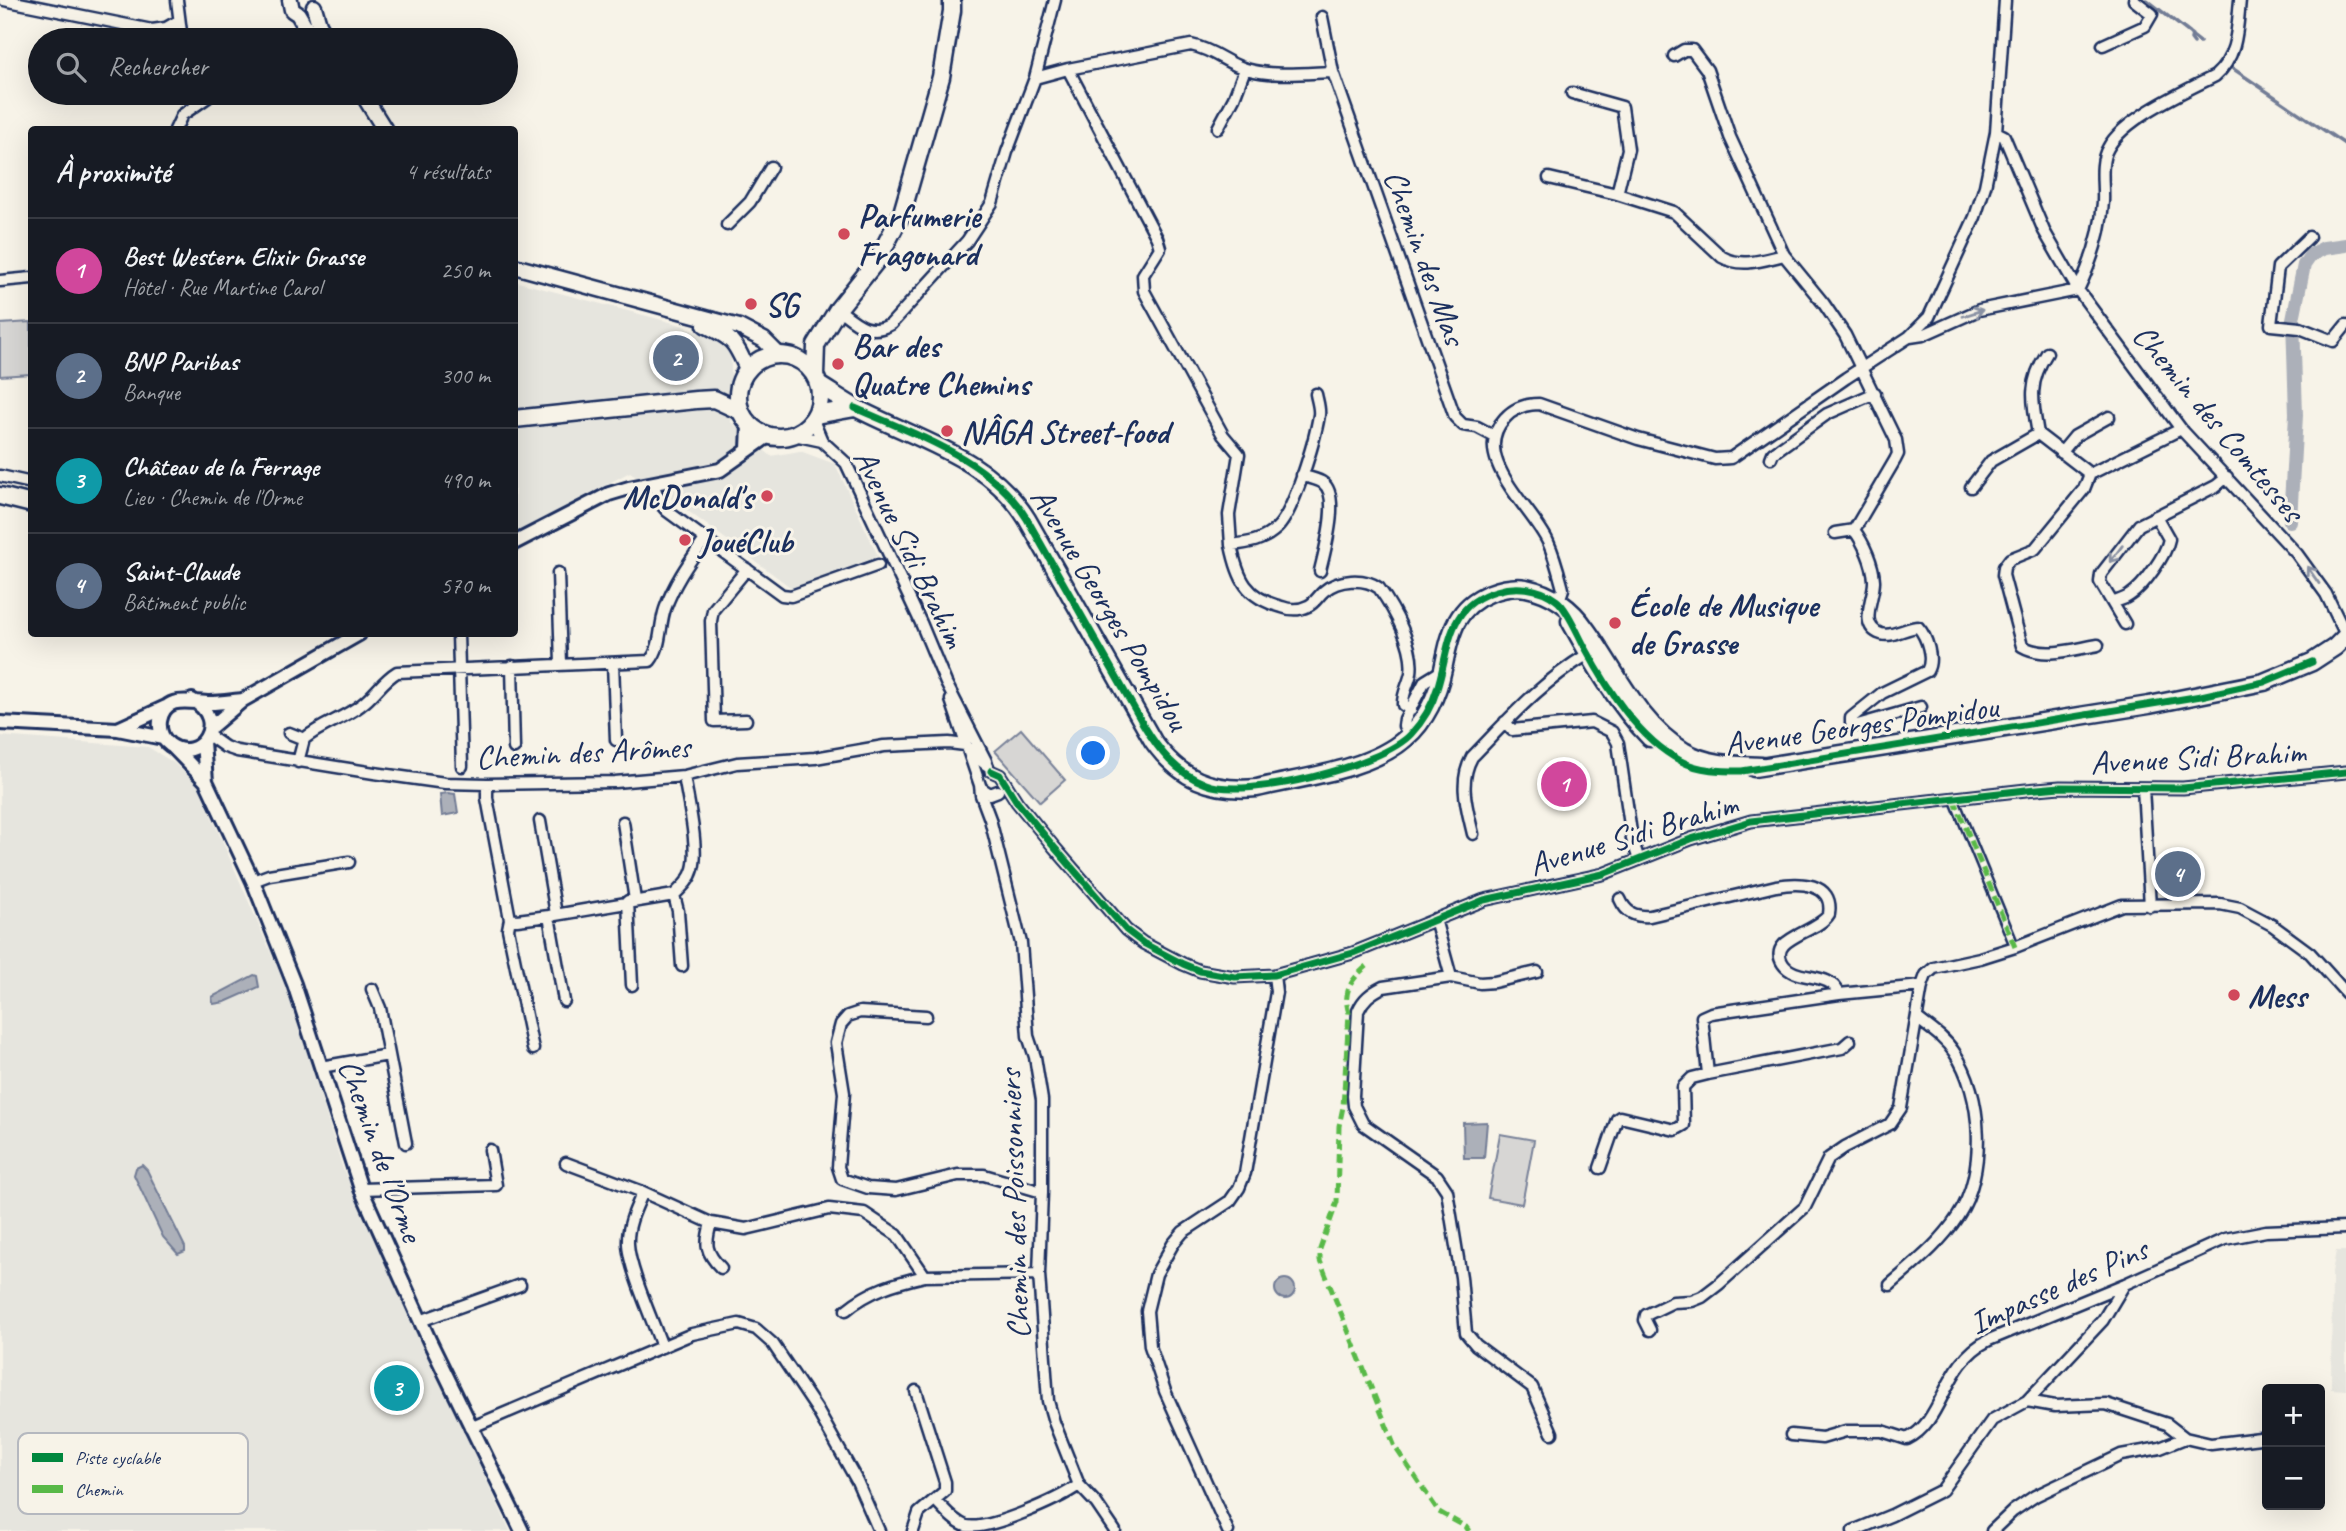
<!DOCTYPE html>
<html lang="fr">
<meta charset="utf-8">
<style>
body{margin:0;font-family:Caveat,sans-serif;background:#242831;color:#f1f3f6}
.controls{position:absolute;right:21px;bottom:21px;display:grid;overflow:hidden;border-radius:7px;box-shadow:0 7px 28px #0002}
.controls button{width:63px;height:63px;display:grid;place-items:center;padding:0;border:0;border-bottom:2px solid #363941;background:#171b24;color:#f1f3f6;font:35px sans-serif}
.you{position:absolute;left:1094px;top:754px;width:24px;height:24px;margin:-18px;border:5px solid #fff;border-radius:50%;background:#1a73e8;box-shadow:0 0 0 10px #1a73e833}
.badge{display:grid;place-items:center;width:46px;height:46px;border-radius:50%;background:#0b8043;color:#fff;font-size:23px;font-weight:700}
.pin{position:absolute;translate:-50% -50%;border:4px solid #fff;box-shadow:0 2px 7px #0006}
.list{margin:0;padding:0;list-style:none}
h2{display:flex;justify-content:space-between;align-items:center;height:91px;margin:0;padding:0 28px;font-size:30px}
h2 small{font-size:23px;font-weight:400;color:#9ea1a6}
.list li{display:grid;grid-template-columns:46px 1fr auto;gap:21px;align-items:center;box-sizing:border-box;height:105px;padding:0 28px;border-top:2px solid #363941}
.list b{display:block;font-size:26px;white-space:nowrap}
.list p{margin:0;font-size:23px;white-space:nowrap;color:#9ea1a6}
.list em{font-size:23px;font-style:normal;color:#9ea1a6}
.icon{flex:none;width:38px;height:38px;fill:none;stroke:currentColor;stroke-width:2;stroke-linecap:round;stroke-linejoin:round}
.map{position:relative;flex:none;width:2346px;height:1531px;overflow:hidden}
.search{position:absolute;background:#171b24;box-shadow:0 7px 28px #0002;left:28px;top:28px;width:490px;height:77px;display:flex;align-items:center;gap:18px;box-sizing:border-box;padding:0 24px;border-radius:38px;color:#9ea1a6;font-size:26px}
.panel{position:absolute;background:#171b24;box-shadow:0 7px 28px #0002;left:28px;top:126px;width:490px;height:511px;border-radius:7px}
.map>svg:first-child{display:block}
</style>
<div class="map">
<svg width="2346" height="1531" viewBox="0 0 2346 1531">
<rect width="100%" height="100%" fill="#f7f3e8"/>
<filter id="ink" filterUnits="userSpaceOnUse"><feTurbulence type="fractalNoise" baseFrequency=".0143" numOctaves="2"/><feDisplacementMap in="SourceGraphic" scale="14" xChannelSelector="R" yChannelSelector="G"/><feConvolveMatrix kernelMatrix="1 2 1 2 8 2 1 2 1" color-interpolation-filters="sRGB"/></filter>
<g filter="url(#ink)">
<!-- built -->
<path fill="#e6e5de" d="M514,281l171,45 46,23v73l40,34 29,-5 35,13 43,92 -85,33 -113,-84 -50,-33 -115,61z
M0,736l148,11 26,16 24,22 92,212 53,172 167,362h-510z
M2336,1251h10v139l-15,-1 1,-117z"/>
<!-- green -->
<path fill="#d7d6d4" stroke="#798299" stroke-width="2" d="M31,322v52l-31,2v-52z
M1021,729l44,51 -25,22 -45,-51z
M1500,1134l34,6 -12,64 -34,-6z"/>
<!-- water -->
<path fill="#acb0b9" stroke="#727c95" stroke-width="2" d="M448,793l7,1 3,19 -16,3 -2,-22z
M254,975l3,1 2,11 -34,15 -12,2 -1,-7z
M1487,1122l-3,36h-20l-1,-35z
M142,1165l5,5 38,77v4l-7,3 -15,-17 -29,-62 2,-7z
M1275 1289a10 10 0 1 1 20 0a10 10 0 1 1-20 0Z"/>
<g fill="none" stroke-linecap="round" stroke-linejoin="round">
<!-- stream -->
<path stroke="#727c95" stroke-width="3.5" d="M2147,0l45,35 -1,4 3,4
M2191,35l9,7
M2232,68l114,77"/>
<!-- canal -->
<path stroke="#acb0b9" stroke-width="14" d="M2290,521l6,-106 -3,-96 11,-54 7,-10 13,-7 22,-3"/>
<defs>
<path id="pedestrian" d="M1954,799l61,148"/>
<path id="minor" d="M4,0l148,30 14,-2 12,-7
M177,0l5,40
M1322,17l11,55
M2103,45l42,-19 7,-12 -18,-14
M1674,56l10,-6h8l15,20 23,67 54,118
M1068,69l89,169 3,10 -17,27 1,16 79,144 16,19 -10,61 2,30c18,-2 32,-4 46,-17 17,-16 38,-88 42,-113 1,-7 -2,-15 -3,-21
M1035,78l33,-9 123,-24c24,5 36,19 55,24 28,8 59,4 87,3l122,345 8,8 14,2 17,9
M1572,93l50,14 6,42 -11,45
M1218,128l16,-30 11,-29
M175,130l7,-15 26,-18 -3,-4
M1996,132l8,4 40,95 34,59 103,139 116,125 29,40 20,41
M1549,178l68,16 57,18 48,45c20,11 41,3 62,-2l40,49 21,31 51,105 2,14 -3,6 -41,70
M727,225l23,-23 21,-35
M2309,237l-31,30 -7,58 29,3 33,13 13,-16
M0,281l32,-3
M838,309c17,13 31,28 53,15l76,-83 25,-38 15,-51 28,-74 20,-78
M1910,337l13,-2 56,-25 99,-20c13,-27 23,-58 25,-88 1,-18 -4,-39 5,-54 16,-30 77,-57 107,-72 23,-20 22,-47 25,-76
M2047,353c-19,29 -15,48 -9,81l52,40
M813,420l9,21
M794,435l28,6 24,22 75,160 25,60 40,78
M2061,453l14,-17 34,-19
M1771,458l2,-5 54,-39 48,-21
M1302,475c6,3 16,4 21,8 18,13 1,70 -3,88
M0,476l32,7
M653,483l7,20 7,8 115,84 9,1 87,-31
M1971,487l20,-26 47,-27
M1835,533l19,-3c10,13 19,34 20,50 1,17 -17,46 7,54 11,4 26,-7 37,-7 9,10 16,32 9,44l-45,22 -31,25v5l3,3 67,-19
M1231,545c7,34 15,53 51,62 8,3 18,3 26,-1 7,-3 10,-10 16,-15 14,-12 40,-14 55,-3 15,21 36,59 32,85 -2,11 -9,21 -8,32l8,5
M558,573l3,91
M1559,601l4,-12c-4,-15 -8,-32 -15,-47 -15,-34 -80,-85 -43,-124 9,-10 21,-14 34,-14l99,35 77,20 16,-1 115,-80 63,-41 20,-20 46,-100 10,-31 11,-54 9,-132
M2114,602c6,-2 11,-3 16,-7 14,-9 36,-40 39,-56l-13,-23
M2125,624l-25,-42 1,-8 38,-49 77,-39 11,-9
M458,634l4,132
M2098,645c-24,4 -54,14 -76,1l-19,-71 1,-8 6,-8 25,-10 49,-60 6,-15 91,-45
M613,663l3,77
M512,666l2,82
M951,700l30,88 9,6 8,-3
M746,720l-32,1 -3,-100 2,-11 34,-41
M1505,722l7,8 80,-8 20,10 6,11 14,96 7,21
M289,733l15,6
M208,735l17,12 12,4 137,22 71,10 42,1 128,-2 69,-6 53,-13 78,-5 69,-12 65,-3 16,2c9,6 13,15 23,21
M1409,736l-5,-10 1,-7 20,-38 18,-11
M298,762l6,-23c18,-15 39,-20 57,-34 14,-10 21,-24 36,-33l253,-11c12,-15 9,-34 15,-52 9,-26 25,-48 41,-71
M991,771l9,4 17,27 37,45 72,83 17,13 40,21 17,7 35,6 39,-2 79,-22 131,-53 119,-26 88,-35 60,-18 275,-31 34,-3 123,1 163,-16
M487,784v14l23,121 -2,10 25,120
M980,785l1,10 9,24 31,124 7,93 7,21 7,43v92l-3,82 9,127 6,21 25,63 17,18 19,28
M2143,788l7,118
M540,821l16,93
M623,822l12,78
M1473,834c-6,-26 -15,-52 -1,-77 39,-40 67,-73 116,-103
M253,881l16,-6 80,-13
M674,895l4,16 4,55
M1620,899c6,14 15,18 30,17l126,-30c23,-4 58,-4 53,28 -11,19 -63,24 -46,50 13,19 47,6 56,30
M628,901l4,84
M549,916l15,85
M510,919l7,1 32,-4 125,-21c8,-8 16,-15 19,-26 6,-22 -5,-68 -9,-93
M1435,919l16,58
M1537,972l-43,10 -14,1 -29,-6 -68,10c-12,6 -20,12 -25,24l-5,85 1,10 9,18 74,52 10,15 14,86 5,56 10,12 56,42 20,46
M372,989l8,19 26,135
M926,1016l-66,-4 -12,4 -7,8 -5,19 8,50 -6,74 4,12 26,9 28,2 62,-15h26l58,17
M321,1067l67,-12
M1708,1074l134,-26 8,-7
M566,1163l77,29 68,31 35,6 83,-20 35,4 33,22 28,41 114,-2
M1600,1168l17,-49 3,-2 55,13 9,-5 -1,-38 9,-9 16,-4 -6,-57 9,-4 128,-19 83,-8
M361,1189l135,-4 -6,-35
M643,1192c-7,16 -16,33 -15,52 1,25 25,77 34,103
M711,1223c-6,21 -6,29 10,45
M1890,1285c24,-21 50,-41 68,-69 29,-43 25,-122 -4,-164 -9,-14 -23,-23 -36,-33
M846,1310c24,-20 49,-27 79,-34
M420,1321l100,-36
M1650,1330l-5,-10 1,-5 27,-13 19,-1 10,-4 17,-13 86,-77 24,-49 16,-11 45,-23 11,-16 21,-122 4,-11 8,-7 46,-10 35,-11 107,-42 98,-1 20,4 32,17 38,28 36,40
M470,1428l222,-94 47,-10 17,5 17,15 43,64 41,73 22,50
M1791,1435l31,3 24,-7h36l25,8c38,-18 35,-76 82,-99l136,-56 100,-45 41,-8 80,-3
M2185,1438l26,6 49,-6
M936,1501c8,8 18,21 30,25 23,5 93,-27 113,-41
M913,1531l6,-18 26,-22v-9l-29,-91
M1228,1531l-63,-140 -15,-45 -3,-35 9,-37 17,-30 10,-12 47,-31 9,-13 6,-15 31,-181 -2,-17
M1853,1531l39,-16 50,-25 50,-70 35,-19 76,-81 21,-35
M1992,1531l21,-20 22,-15 86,-41 39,-7 25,-10 -18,-14 -61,-20 -51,2 -28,-5"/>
<path id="tertiary" d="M748,449l1,-24
M514,543l95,-49 20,-6 91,-18 48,-34
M192,700c38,20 7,65 -22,45 -8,-6 -11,-15 -10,-24 5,-28 31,-18 50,-18 11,0 22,-2 33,-3
M0,723l118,6 45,9
M210,728l33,-28 116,-66
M118,729l48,-22
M203,742l3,39
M173,747l33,34 47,100 41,103 67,205 69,153 92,189"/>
<path id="secondary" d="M290,0l2,10 6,4 15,26
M314,7l5,17 9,16
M362,93l23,37
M514,266l225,61 25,13 14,14
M705,325c28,14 29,15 42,44"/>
<path id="primary" d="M738 396a41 41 0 1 1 82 0a41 41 0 1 1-82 0Z
M815,375l1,-30 22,-36 40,-50 24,-46 39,-136 11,-66v-11
M819,385c13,8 25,16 37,23 61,32 133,49 171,111l126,222c27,38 58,51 104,47 47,-11 113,-18 149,-50 20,-17 32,-44 37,-69 7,-33 11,-62 47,-76 11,-4 24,-7 36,-5 25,5 46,20 60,41 30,41 53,96 98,122 23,14 52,14 78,15
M816,415l39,-7
M514,419l182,-19 18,-1 26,12
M0,496l32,8
M1570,621c23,41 47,84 80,117
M1754,768l395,-63 115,-23 48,-20 23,-15 11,-11"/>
</defs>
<!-- pedestrian casing -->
<use href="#pedestrian" stroke="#1b2f5e" stroke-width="12"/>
<!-- minor casing -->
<use href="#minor" stroke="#1b2f5e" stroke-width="15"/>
<!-- tertiary casing -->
<use href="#tertiary" stroke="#1b2f5e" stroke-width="18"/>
<!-- secondary casing -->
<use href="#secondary" stroke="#1b2f5e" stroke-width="19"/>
<!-- primary casing -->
<use href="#primary" stroke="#1b2f5e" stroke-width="21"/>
<!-- pedestrian -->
<use href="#pedestrian" stroke="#f7f3e8" stroke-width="7"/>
<!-- minor -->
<use href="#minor" stroke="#f7f3e8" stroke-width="10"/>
<!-- tertiary -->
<use href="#tertiary" stroke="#f7f3e8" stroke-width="12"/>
<!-- secondary -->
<use href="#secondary" stroke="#f7f3e8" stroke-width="14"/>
<!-- primary -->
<use href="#primary" stroke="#f7f3e8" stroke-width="16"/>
<!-- quiet -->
<path stroke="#58b947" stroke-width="5" stroke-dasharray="10 5" stroke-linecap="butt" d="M1954,799l61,148
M1367,966c-16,13 -25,27 -18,47l-6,94 -4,19 -2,76 -17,47v12l75,186 44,65 27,15 3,4"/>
<defs>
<path id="cycleway" d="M855,408c61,27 136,51 172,111l116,205c16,27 33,49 63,60 40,16 176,-18 205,-50 12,-13 21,-28 26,-45 13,-40 9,-84 59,-98 19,-6 43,-4 60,9 11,7 23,37 30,49 22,41 53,90 95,112 18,10 41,10 61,10l459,-75 63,-14 48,-20
M991,771l9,4 17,27 37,45 72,83 17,13 40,21 17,7 35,6 39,-2 79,-22 131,-53 119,-26 88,-35 60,-18 275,-31 34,-3 123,1 163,-16"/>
</defs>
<!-- cycleway casing -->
<use href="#cycleway" stroke="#f7f3e8" stroke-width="11"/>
<!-- cycleway -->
<use href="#cycleway" stroke="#00873e" stroke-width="7"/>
</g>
<!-- one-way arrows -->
<defs><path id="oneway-shaft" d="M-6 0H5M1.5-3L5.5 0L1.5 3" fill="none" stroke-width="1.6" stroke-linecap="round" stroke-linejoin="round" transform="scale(1.75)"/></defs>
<g stroke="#8991a3">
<use href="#oneway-shaft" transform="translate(1973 313) rotate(-18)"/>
<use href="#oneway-shaft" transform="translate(2116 554) rotate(127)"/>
<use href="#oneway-shaft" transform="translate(2313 575) rotate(-125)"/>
</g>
</g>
<!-- markers -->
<g fill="#d1495b" stroke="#f7f3e8" stroke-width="2.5">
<circle cx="844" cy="234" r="7"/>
<circle cx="751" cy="304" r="7"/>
<circle cx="838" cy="364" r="7"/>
<circle cx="947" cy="431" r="7"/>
<circle cx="767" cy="496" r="7"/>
<circle cx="685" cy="540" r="7"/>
<circle cx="1615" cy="623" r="7"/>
<circle cx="2234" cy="995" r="7"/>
</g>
<g text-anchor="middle" stroke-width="6" stroke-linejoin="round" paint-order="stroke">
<!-- poi labels -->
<g font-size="33" font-weight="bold" fill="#1b2f5e" stroke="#f7f3e8" text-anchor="start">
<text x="858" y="227">Parfumerie<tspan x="858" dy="38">Fragonard</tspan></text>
<text x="765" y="316">SG</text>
<text x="852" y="357">Bar des<tspan x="852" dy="38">Quatre Chemins</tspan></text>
<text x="961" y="443">NÂGA Street-food</text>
<text x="753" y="508" text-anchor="end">McDonald's</text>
<text x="699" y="552">JouéClub</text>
<text x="1629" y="616">École de Musique<tspan x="1629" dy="38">de Grasse</tspan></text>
<text x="2248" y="1007">Mess</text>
</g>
<!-- street labels -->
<g font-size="33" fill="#1b2f5e" stroke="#f7f3e8">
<text transform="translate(1426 257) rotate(70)" y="12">Chemin des Mas</text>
<text transform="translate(2219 422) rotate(50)" y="12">Chemin des Comtesses</text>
<text transform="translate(911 548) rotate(64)" y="12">Avenue Sidi Brahim</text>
<text transform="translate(1111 608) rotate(59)" y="12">Avenue Georges Pompidou</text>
<text transform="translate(1861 724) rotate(-8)" y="12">Avenue Georges Pompidou</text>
<text transform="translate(583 751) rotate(-3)" y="12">Chemin des Arômes</text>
<text transform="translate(2198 756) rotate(-3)" y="12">Avenue Sidi Brahim</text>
<text transform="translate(1633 833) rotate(-17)" y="12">Avenue Sidi Brahim</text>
<text transform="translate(382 1150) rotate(70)" y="12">Chemin de l'Orme</text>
<text transform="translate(1013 1204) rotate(-92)" y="12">Chemin des Poissonniers</text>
<text transform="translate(2058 1285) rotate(-24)" y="12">Impasse des Pins</text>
</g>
</g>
<!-- legend -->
<rect x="18" y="1433" width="230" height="81" rx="10" fill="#f7f3e8" stroke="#b5b8bf" stroke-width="2"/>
<rect x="32" y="1453" width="31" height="9" fill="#00873e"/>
<rect x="32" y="1485" width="31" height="8" fill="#58b947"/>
<g font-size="19" fill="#1b2f5e">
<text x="75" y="1464">Piste cyclable</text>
<text x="75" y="1496">Chemin</text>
</g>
</svg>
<div class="controls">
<button>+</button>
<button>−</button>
</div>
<div class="you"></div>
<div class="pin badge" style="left:1564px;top:784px;background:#d1479c">1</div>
<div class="pin badge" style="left:676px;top:358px;background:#5c6f8a">2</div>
<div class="pin badge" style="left:397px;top:1388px;background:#0f9aa8">3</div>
<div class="pin badge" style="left:2178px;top:874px;background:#5c6f8a">4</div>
<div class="search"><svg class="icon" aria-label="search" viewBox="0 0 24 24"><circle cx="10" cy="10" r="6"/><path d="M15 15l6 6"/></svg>Rechercher</div>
<section class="panel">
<h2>À proximité<small>4 résultats</small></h2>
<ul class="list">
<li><span class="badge" style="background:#d1479c">1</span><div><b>Best Western Elixir Grasse</b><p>Hôtel · Rue Martine Carol</p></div><em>250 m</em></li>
<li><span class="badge" style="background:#5c6f8a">2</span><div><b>BNP Paribas</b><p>Banque</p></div><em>300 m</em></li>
<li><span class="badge" style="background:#0f9aa8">3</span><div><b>Château de la Ferrage</b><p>Lieu · Chemin de l'Orme</p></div><em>490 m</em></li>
<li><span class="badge" style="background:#5c6f8a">4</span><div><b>Saint-Claude</b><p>Bâtiment public</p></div><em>570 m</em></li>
</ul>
</section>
</div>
